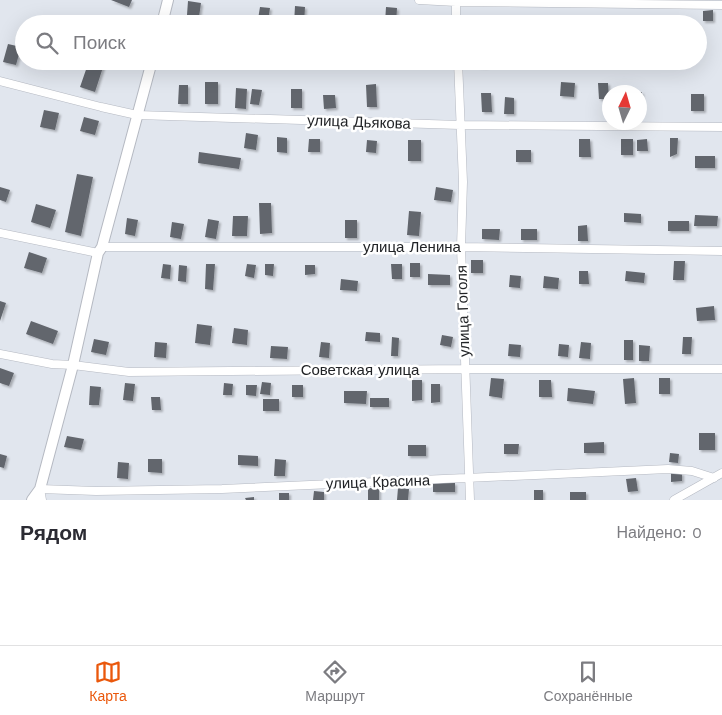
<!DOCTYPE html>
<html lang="ru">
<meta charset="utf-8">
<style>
body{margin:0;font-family:"Work Sans",sans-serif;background:#f7f7f7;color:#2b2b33}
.compass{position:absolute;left:602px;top:85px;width:45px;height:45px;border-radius:50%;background:#fff;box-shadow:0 5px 20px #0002;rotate:5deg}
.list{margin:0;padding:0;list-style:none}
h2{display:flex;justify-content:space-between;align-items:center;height:65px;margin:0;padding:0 20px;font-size:21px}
h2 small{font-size:16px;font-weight:400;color:#7c7c81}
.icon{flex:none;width:28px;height:28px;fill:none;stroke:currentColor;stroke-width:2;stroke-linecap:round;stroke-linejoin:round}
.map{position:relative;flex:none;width:722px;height:500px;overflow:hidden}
.search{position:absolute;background:#fff;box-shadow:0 5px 20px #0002;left:15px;right:15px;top:15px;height:55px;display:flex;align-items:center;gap:12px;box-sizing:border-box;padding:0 18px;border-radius:28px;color:#7c7c81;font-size:19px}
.sheet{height:145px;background:#fff}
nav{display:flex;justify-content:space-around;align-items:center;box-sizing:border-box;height:70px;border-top:1px solid #e1e1e2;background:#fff;font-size:14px;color:#7c7c81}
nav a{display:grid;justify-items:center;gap:2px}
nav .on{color:#ea580c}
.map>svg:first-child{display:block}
</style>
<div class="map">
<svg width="722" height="500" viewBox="0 0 722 500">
<defs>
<filter id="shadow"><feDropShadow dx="2" dy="2" stdDeviation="1" flood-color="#0004"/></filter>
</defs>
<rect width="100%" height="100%" fill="#e1e6ee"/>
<!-- building -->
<path fill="#62666d" filter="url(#shadow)" d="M111,0h21l-3,7z
M188,1l13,2 -2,14 -12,-2z
M295,6l10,1 -1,17h-10z
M260,7l10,1 -2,13 -10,-2z
M386,7l11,1 -1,16 -11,-1z
M713,10v11h-10v-10z
M236,18l18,2v4h-19z
M8,44l13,3 -5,18 -13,-3z
M89,61h16l-10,31 -15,-5z
M477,61h9v6l-9,-1z
M205,82h13v22h-13z
M561,82l14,1 -1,14 -14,-1z
M598,83h10l1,16h-10z
M376,84l1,23h-10l-1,-22z
M179,85h9v19h-10z
M236,88l11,1 -1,20 -11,-1z
M252,89l10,1 -3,15 -9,-1z
M291,89h11v19h-11z
M640,92h2l-1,18h-1z
M481,93h10l1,19h-10z
M691,94h13v17h-13z
M323,95h12l1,13 -12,1z
M505,97l9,1v16h-10z
M44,110l15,3 -4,17 -15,-3z
M84,117l15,4 -4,14 -15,-4z
M246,133l12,2 -2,15 -12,-2z
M277,137l10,1v15l-10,-1z
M670,138h8l-1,16 -7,3z
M309,139h11v13h-12z
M579,139h11l1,18h-12z
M621,139h12v16h-12z
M647,139l1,12h-11v-11z
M367,140l10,1 -1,12 -10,-1z
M408,140h13v21h-13z
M516,150h15v12h-15z
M199,152l42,6 -2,11 -41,-6z
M695,156h20v12h-20z
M77,174l16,3 -12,59 -16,-4z
M0,187l10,3 -4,12 -6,-2z
M436,187l17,3 -2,12 -17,-2z
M259,203h12l1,30 -12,1z
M36,204l20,6 -6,18 -19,-6z
M409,211l12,1 -2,24 -12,-1z
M624,213l17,1v9l-17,-1z
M695,215l23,1 -1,10h-23z
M233,216h15l-1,20h-15z
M127,218l11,2 -3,16 -10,-2z
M208,219l11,2 -3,18 -11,-2z
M345,220h12v18h-12z
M668,221h21v10h-21z
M172,222l12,2 -3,15 -11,-2z
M587,225l1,16h-10v-15z
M482,229h18l-1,11 -17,-1z
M521,229h16v11h-16z
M29,252l18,6 -5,15 -18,-5z
M471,260h12v13h-12z
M674,261h11l-1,19h-11z
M410,263h10v14h-10z
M163,264l8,1 -1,14 -9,-1z
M206,264h9l-2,26 -8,-1z
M247,264l9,1 -2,13 -9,-2z
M265,264h9l-1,12 -8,-1z
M391,264h11v15h-10z
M179,265l8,1 -1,16 -8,-1z
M305,265h10v9l-10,1z
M579,271h9l1,13h-10z
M626,271l19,2 -1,10 -19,-2z
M428,274l22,1v10h-22z
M510,275l11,1 -1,12 -11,-1z
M544,276l15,2 -1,11 -15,-1z
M341,279l17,2 -1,10 -17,-1z
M0,301l6,2 -6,18z
M714,306l1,14 -18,1 -1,-13z
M31,321l27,10 -5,13 -27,-10z
M197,324l15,2 -2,19 -15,-2z
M234,328l14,2 -1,15 -15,-2z
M366,332l14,1v9l-15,-1z
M442,335l11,2 -2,10 -11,-2z
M392,337l7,1 -1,18h-7z
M683,337h9l-1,17h-9z
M94,339l15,3 -3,13 -15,-3z
M624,340h9v20h-9z
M155,342l12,1 -1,15 -12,-1z
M321,342l9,1 -1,15 -10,-1z
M581,342l10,1 -1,16 -11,-1z
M509,344l12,1 -1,12 -12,-1z
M559,344l10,1 -1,12 -10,-1z
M639,345l11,1 -1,15h-10z
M271,346l17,1 -1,12 -17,-1z
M0,368l14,5 -5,13 -9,-3z
M491,378l13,1 -2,19 -13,-2z
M634,378l2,25 -11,1 -2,-25z
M659,378h11v16h-11z
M412,380h10v20l-10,1z
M539,380h12l1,17h-13z
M262,382l9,1 -1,12 -10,-1z
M125,383l10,1 -2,17 -10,-1z
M224,383l9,1 -1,11h-9z
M431,384h9v18l-9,1z
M246,385h11l-1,11 -10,-1z
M292,385h11v12h-11z
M90,386l11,1 -2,18h-10z
M568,388l27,3 -2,13 -26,-3z
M344,391h23l-1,13 -22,-1z
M151,397h9l1,13h-9z
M370,398h19v9h-19z
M263,399h16v12h-16z
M699,433h16v17h-16z
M67,436l17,3 -3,11 -17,-3z
M604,442v11h-20v-10z
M504,444h15l-1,10h-14z
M408,445h18v11h-18z
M670,453l9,1 -1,9 -9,-1z
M0,454l7,2 -3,12 -4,-1z
M238,455l20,1v10l-20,-1z
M148,459h14v14l-14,-1z
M275,459l11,1 -1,16h-11z
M118,462l11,1 -1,16 -11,-1z
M671,473h11v8l-11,1z
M636,478l2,13 -10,1 -2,-13z
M433,483h22v9h-22z
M368,488h11v12h-11z
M398,488l11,1 -1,11h-11z
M534,490h9v10h-9z
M314,491l10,1v8h-11z
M570,492h16v8h-16z
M279,493h10v7h-10z
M254,497v3h-8l-1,-2z"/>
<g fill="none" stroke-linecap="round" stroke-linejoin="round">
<defs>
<path id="minor" d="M419,0l37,2 266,3
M456,0v24
M458,61l5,121 -2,65 9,253
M0,81l101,26 36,8 323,10 262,2
M0,233l98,20
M102,247h359l261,4
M0,354l52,10 21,1 56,7 336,-3h257
M42,500l-2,-11 56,2 126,-2 446,-20 24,2 22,7
M674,500l48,-27"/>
<path id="major" d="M162,24l6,-24
M32,500l8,-11 33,-124 25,-112 4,-6 50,-186"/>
</defs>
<!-- minor casing -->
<use href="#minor" stroke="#b5b9c2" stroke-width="9"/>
<!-- major casing -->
<use href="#major" stroke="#b5b9c2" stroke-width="12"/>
<!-- minor -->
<use href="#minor" stroke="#fff" stroke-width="8"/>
<!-- major -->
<use href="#major" stroke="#fff" stroke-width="10"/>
</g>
<g text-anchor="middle" stroke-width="5" stroke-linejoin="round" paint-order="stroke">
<!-- street labels -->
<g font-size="15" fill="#212326" stroke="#fff">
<text transform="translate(359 122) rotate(2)" y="5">улица Дьякова</text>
<text x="412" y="252">улица Ленина</text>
<text transform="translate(463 311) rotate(-92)" y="5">улица Гоголя</text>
<text x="360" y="375">Советская улица</text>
<text transform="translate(378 482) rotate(-2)" y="5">улица Красина</text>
</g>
</g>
</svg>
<svg class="compass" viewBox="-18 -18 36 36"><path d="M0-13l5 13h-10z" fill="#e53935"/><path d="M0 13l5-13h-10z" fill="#7c7c81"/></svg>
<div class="search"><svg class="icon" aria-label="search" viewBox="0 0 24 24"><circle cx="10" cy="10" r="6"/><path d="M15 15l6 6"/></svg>Поиск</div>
</div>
<section class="sheet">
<h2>Рядом<small>Найдено: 0</small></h2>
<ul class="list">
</ul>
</section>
<nav>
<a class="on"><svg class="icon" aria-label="map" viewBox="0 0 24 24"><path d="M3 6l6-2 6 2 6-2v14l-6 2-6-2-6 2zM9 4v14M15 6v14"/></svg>Карта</a>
<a><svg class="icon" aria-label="directions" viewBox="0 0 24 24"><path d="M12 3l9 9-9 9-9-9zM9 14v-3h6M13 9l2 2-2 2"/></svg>Маршрут</a>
<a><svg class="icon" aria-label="saved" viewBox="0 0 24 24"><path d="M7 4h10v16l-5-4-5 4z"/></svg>Сохранённые</a>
</nav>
